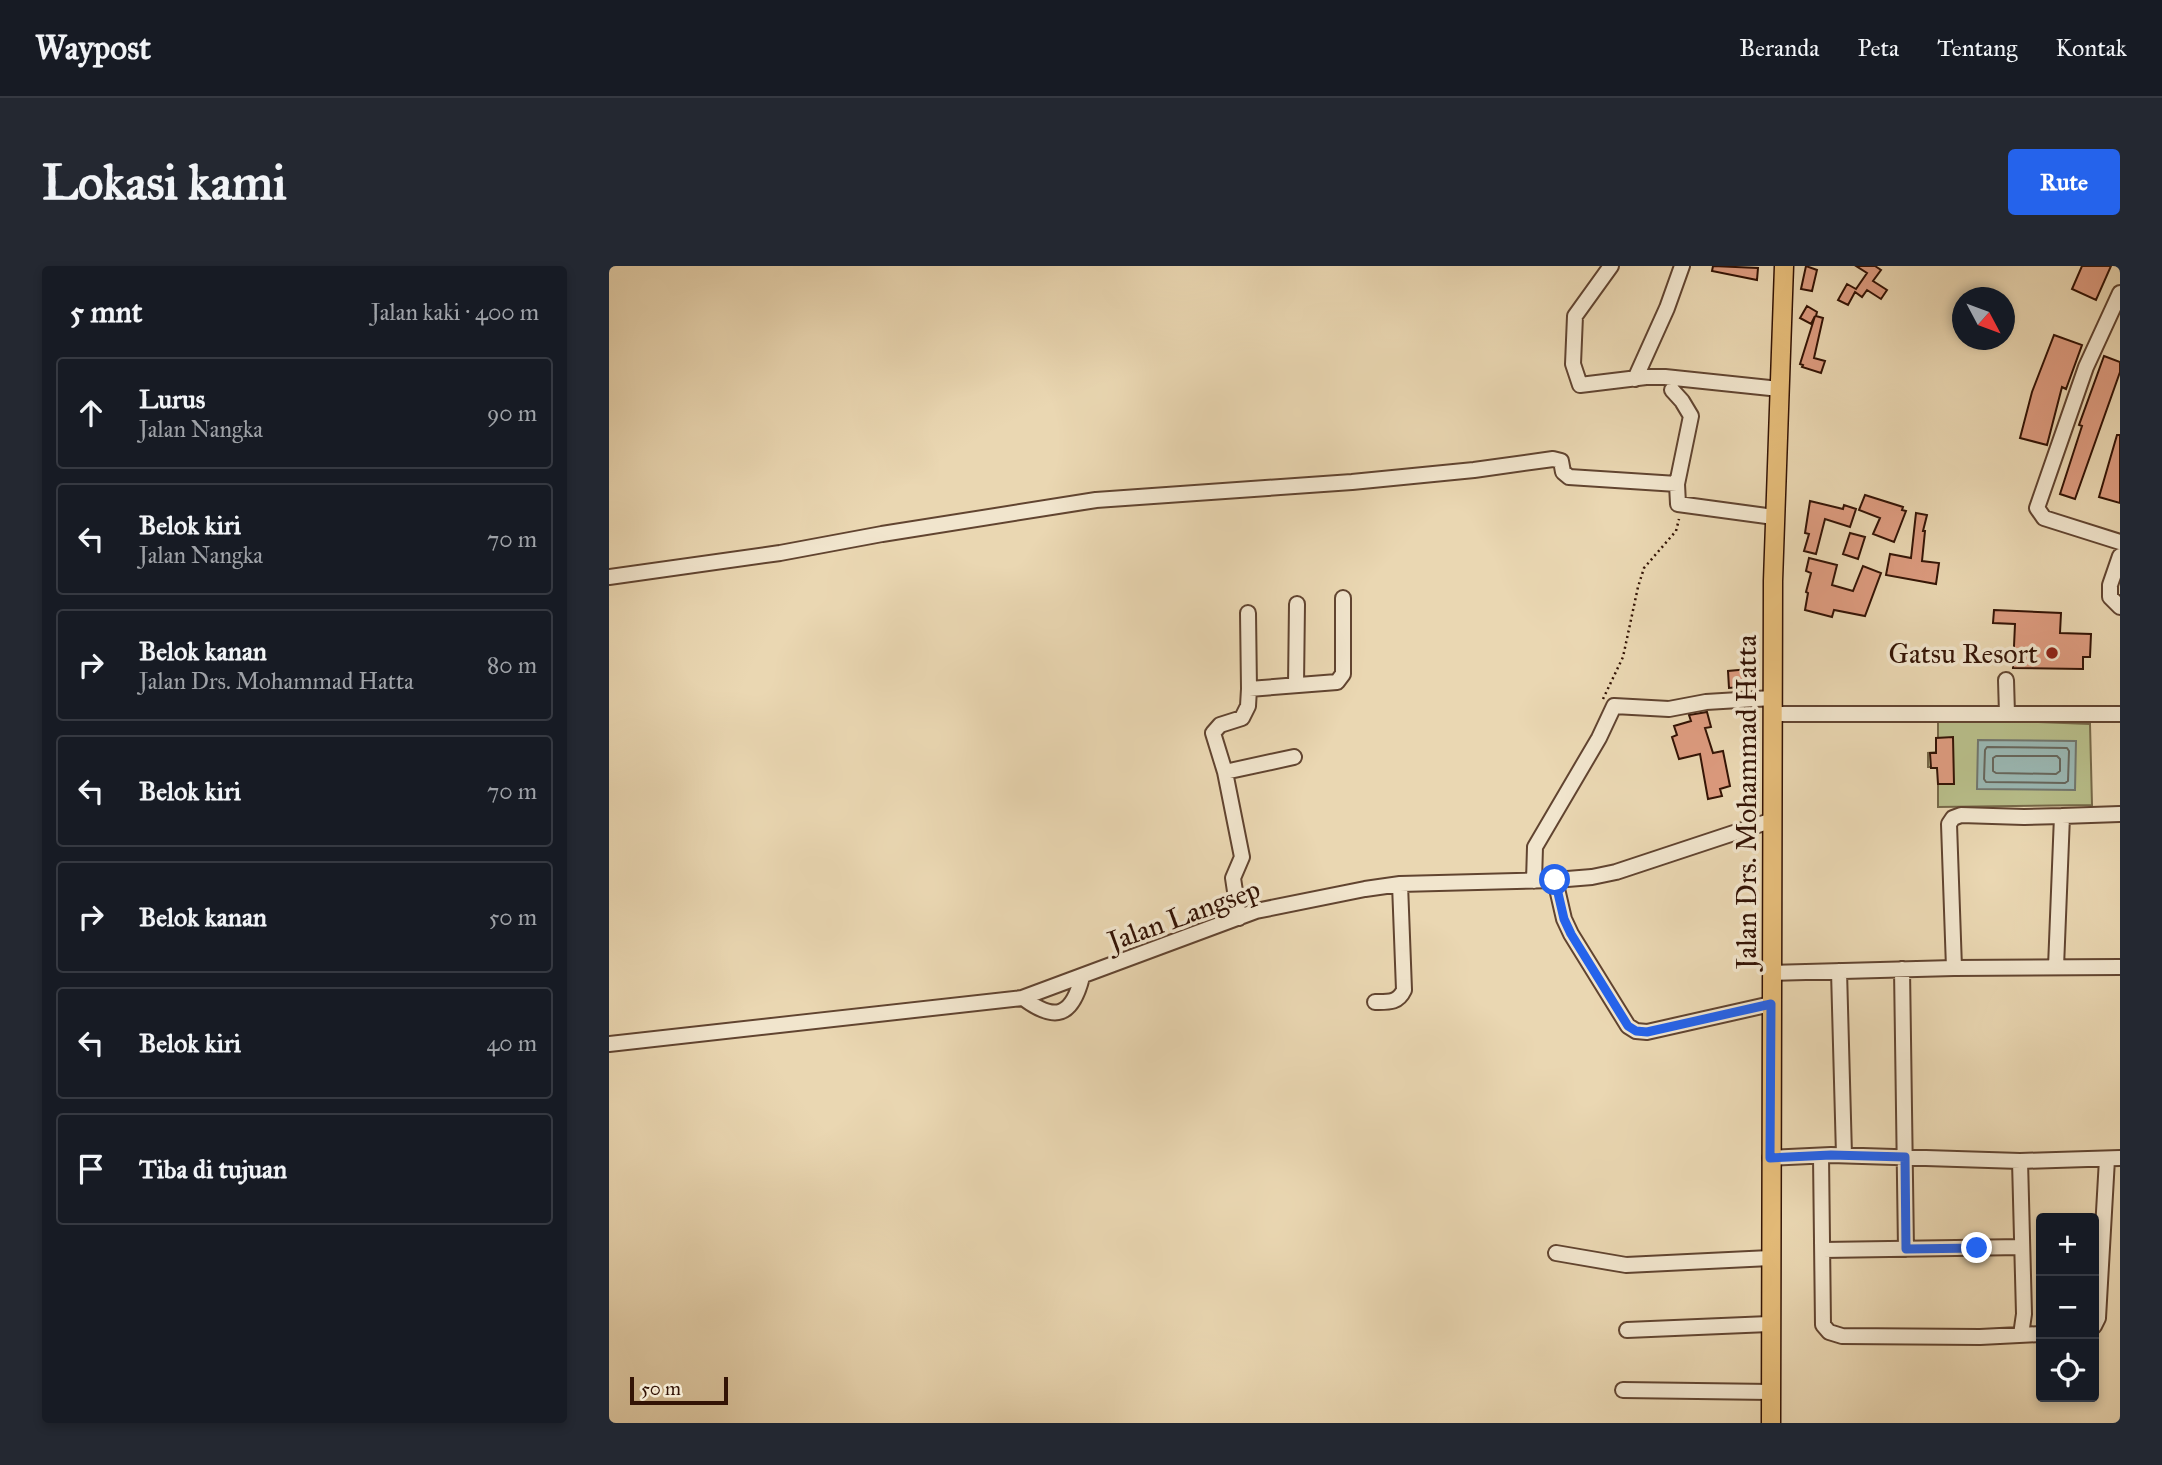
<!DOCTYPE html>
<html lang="id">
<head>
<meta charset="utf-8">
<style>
	:root { --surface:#171b24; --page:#242831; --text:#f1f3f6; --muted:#9ea1a6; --line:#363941; --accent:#2563eb }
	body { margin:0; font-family:"IM FELL Great Primer",serif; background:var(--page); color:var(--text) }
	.controls { position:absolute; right:21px; bottom:21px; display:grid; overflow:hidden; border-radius:7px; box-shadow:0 4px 10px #0003 }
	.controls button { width:63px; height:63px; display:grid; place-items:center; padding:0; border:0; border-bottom:2px solid var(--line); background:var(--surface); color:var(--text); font:35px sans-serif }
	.compass { position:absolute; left:1343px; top:21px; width:63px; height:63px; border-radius:50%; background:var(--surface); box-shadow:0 4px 10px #0003; rotate:131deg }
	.scale { position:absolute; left:21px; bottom:18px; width:98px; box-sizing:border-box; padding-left:7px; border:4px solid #331305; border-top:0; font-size:19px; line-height:24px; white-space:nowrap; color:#331305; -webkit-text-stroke:5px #f1e5cd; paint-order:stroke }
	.stop { position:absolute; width:21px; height:21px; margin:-16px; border:5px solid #2563eb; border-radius:50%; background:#fff }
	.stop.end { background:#2563eb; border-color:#fff; box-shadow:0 2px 7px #0008 }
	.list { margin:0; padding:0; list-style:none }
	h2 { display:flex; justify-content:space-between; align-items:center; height:91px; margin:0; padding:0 28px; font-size:30px }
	h2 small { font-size:23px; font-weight:400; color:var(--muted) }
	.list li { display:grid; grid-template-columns:46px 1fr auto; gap:21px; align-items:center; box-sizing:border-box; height:112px; margin:0 14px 14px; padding:0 14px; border:2px solid var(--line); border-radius:7px }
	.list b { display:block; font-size:26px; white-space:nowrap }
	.list p { margin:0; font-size:23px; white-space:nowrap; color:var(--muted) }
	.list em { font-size:23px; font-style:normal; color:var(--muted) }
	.icon { flex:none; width:38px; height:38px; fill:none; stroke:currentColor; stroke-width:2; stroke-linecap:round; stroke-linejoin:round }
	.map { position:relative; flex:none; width:1511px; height:1157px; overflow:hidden; border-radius:7px }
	header { display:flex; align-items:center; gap:42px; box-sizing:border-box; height:98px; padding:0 35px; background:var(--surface); border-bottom:2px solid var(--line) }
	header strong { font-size:33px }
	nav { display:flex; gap:38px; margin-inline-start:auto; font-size:24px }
	.intro { display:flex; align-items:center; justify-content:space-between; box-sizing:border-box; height:168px; padding:0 42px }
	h1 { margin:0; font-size:49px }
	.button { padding:18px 32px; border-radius:7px; background:var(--accent); color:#fff; font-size:24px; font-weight:700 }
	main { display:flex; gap:42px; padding:0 42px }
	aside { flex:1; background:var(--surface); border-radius:7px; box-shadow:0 4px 10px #0003 }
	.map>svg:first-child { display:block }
</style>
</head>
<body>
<header>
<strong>Waypost</strong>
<nav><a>Beranda</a><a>Peta</a><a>Tentang</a><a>Kontak</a></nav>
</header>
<div class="intro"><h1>Lokasi kami</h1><a class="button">Rute</a></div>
<main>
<aside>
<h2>5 mnt<small>Jalan kaki · 400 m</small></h2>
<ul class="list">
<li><svg class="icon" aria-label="ahead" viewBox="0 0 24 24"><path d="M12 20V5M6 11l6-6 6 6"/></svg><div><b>Lurus</b><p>Jalan Nangka</p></div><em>90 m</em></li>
<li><svg class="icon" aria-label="left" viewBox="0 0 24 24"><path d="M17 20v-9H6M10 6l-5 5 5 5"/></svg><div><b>Belok kiri</b><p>Jalan Nangka</p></div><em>70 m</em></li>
<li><svg class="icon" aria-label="right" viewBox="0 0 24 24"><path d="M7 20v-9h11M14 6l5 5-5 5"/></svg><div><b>Belok kanan</b><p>Jalan Drs. Mohammad Hatta</p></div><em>80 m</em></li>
<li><svg class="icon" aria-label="left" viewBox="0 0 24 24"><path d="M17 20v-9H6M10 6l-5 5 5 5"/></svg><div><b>Belok kiri</b></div><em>70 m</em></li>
<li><svg class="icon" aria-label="right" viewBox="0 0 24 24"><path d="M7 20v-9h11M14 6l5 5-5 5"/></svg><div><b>Belok kanan</b></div><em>50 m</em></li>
<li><svg class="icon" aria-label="left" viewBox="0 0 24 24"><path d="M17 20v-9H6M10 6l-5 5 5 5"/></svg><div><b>Belok kiri</b></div><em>40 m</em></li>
<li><svg class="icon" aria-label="arrive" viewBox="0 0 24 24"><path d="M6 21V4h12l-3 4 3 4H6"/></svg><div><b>Tiba di tujuan</b></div></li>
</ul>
</aside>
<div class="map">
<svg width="1511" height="1157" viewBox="0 0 1511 1157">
	<rect width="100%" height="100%" fill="#ead7b2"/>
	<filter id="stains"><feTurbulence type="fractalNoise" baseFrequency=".00286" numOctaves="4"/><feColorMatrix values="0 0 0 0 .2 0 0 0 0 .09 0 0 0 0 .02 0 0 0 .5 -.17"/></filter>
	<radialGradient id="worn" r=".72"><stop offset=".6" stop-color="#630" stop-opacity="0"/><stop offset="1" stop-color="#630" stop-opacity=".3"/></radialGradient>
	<path fill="#b8be8a" stroke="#766848" stroke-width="2" d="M1329,452L1481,458L1483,539L1329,541V501H1319V487L1329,486Z"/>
	<path fill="#9ab8b4" stroke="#71766e" stroke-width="2" d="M1369,474L1467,475L1466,524L1368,523Z"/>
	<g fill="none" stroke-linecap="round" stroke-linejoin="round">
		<path stroke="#66665c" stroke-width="2" d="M1378,481L1458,482L1460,485L1459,515L1456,517L1377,516L1375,513L1376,484Z
			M1387,490H1448L1451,493V505L1447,508L1387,507L1384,505V492Z"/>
	</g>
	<path fill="#dd9b7f" stroke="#331305" stroke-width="2" d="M1104,0L1149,2L1148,14L1103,5Z
		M1197,0L1208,4L1203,25L1192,23Z
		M1247,0H1266L1272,4L1264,15L1278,24L1272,33L1258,24L1253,31L1246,26L1239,39L1229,34L1238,18L1247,23L1258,7Z
		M1473,0H1502L1487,34L1463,23Z
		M1198,40L1208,46L1207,50L1214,52L1205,92L1216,95L1212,107L1193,101L1194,99L1191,98L1206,50L1202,58L1191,52Z
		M1445,69L1473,79L1457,123L1453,121L1438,179L1411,172L1423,126Z
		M1495,90L1511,96V106L1466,233L1451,228L1473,160L1470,159Z
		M1508,169H1511V237L1490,231Z
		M1256,229L1294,241L1293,244L1297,245L1285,276L1264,268L1271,252L1250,244Z
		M1201,235L1234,243L1235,239L1247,243L1241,261L1216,253L1207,288L1195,285L1200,268L1196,267Z
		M1307,247L1318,249L1314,265H1316L1313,295L1330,297L1327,318L1277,309L1281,288L1302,292Z
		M1241,267L1256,271L1249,293L1234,288Z
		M1200,292L1228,299L1223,319L1244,325L1254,300L1272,307L1256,350L1225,344L1223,351L1196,344L1199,327L1197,326L1202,307L1197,305Z
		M1385,344L1452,347L1451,367L1482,368L1481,391H1474V403L1404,402L1406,358L1384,357Z
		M1140,403L1141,420L1120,422L1119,405Z
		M1098,446L1102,461L1096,462L1104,487L1114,485L1121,520L1111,523L1113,530L1099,533L1091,488L1070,493L1063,471L1068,469L1065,460L1082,455L1080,449Z
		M1344,471L1345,518H1329L1328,502H1322L1321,487H1327V472Z"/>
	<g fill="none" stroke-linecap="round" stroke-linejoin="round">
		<defs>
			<path id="minor" d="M1002,0L966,50L964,98L971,119L1037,111H1056L1171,123
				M1511,27L1477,101L1428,242L1435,252L1511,276
				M1026,113L1058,42L1073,0
				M1063,124L1073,135L1082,150L1068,218L1069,238L1165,251
				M1511,290L1501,319V331L1511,341
				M0,311L171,287L273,268L487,234L743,216L865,204L944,193L952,195L954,206L960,211L1068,218
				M639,347L640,423L728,416L734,408V332
				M1397,414L1398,448
				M687,419L688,338
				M1163,448H1511
				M616,506L685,491
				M946,614L955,653L962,668L1019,760L1027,765L1038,766L1162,738
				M925,615L926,581L990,472L1005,440L1060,443L1097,436L1163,432
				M630,652L624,612L633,591L616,506L604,467L611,459L633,452L639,440L640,423
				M1447,701L1453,550L1511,548
				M1345,702L1340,558L1344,552L1352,549L1415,551L1453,550
				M1293,703L1297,983
				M1230,705L1235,889
				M1162,707L1345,702L1511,701
				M414,732C446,756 463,751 473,711
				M766,736C780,736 789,737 795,724L791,618
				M0,778L413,732L647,645L756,623L791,618L946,614L983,611L1007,606L1164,554
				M1212,890L1214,1059L1220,1066L1233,1070L1371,1071L1432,1068
				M1161,892L1222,889L1411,895L1511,892
				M1411,895L1415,1048L1412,1069
				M1214,984L1413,981
				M947,987L1017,999L1161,992
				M1485,1060L1489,1052L1498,893
				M1018,1064L1160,1058
				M1014,1124L1162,1126"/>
			<path id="major" d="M1162,1157L1164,315L1175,0"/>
		</defs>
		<use href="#minor" stroke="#614430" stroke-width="18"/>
		<use href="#major" stroke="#331305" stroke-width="21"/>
		<path stroke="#331305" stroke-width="2.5" stroke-dasharray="2 3.5" stroke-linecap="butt" d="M994,433L1014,391L1029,321L1035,302L1067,265L1070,253"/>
		<use href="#minor" stroke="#f1e5cd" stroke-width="14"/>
		<use href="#major" stroke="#e5bc79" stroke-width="18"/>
	</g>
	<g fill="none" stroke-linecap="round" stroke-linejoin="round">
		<path stroke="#2563eb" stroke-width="9" d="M946,614L955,653L962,668L1019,760L1027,765L1038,766L1162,738L1161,892L1222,889L1296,891L1297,983L1368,982"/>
	</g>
	<circle fill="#8f2418" stroke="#f1e5cd" stroke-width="2.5" cx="1443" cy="387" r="7"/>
	<g text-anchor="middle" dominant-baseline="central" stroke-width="7" stroke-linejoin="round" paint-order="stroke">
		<g font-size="28" fill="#331305" stroke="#f1e5cd" text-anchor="end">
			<text x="1429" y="387">Gatsu Resort</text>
		</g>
		<g font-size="28" fill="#331305" stroke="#f1e5cd">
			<text transform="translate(1137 536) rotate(-90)">Jalan Drs. Mohammad Hatta</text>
			<text transform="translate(575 649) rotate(-20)">Jalan Langsep</text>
		</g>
	</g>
	<rect width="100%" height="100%" filter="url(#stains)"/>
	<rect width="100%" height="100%" fill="url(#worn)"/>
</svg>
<div class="controls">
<button>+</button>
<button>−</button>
<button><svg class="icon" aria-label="locate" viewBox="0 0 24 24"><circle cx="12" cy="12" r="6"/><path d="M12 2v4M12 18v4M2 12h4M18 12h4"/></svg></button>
</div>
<svg class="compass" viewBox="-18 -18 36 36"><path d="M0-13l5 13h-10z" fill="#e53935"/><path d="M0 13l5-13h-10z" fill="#9ea1a6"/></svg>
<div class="scale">50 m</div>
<div class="stop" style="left:946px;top:614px"></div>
<div class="stop end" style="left:1368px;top:982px"></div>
</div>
</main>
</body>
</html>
